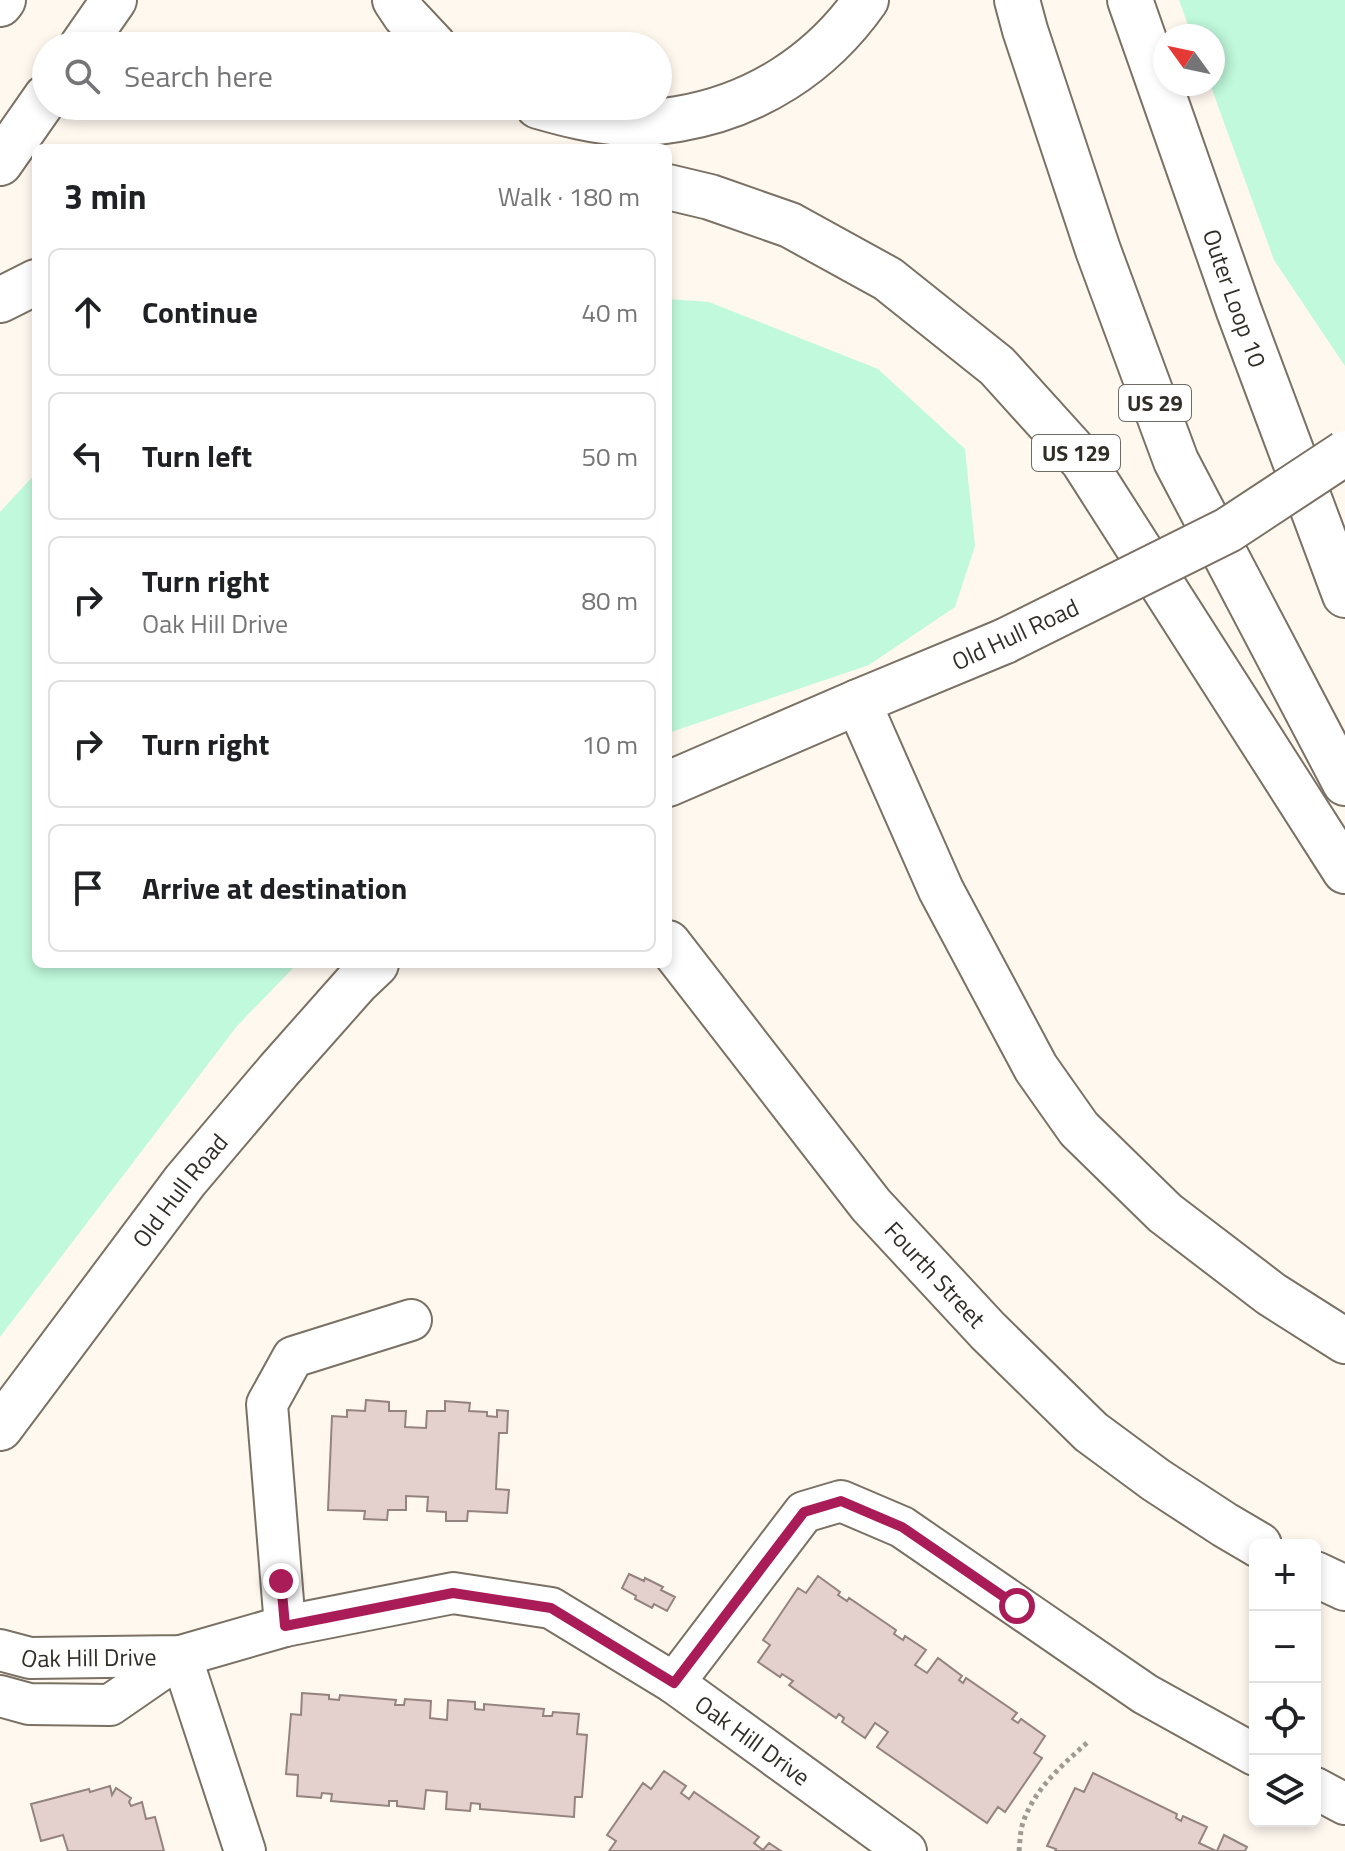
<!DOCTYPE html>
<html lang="en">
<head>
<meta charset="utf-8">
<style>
	:root { --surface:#fff; --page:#f6f6f6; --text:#202124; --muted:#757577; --line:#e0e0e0 }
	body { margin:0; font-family:"Titillium Web",sans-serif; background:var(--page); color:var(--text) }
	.controls { position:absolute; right:24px; bottom:24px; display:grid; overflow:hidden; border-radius:12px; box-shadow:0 4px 12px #0003 }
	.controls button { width:72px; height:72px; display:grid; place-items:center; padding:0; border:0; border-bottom:2px solid var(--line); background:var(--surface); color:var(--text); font:40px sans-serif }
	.compass { position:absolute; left:1153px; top:24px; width:72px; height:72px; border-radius:50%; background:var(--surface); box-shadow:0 4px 12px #0003; rotate:303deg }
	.stop { position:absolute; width:24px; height:24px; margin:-18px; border:6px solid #aa1c58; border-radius:50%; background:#fff }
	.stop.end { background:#aa1c58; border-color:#fff; box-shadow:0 2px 8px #0008 }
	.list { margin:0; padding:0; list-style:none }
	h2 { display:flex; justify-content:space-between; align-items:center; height:104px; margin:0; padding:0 32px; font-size:34px }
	h2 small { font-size:26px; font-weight:400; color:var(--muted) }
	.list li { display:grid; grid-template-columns:52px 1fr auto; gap:24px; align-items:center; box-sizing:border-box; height:128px; margin:0 16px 16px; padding:0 16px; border:2px solid var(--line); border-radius:12px }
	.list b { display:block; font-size:30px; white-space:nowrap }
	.list p { margin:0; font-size:26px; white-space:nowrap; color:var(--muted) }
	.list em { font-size:26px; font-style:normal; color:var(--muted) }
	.icon { flex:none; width:44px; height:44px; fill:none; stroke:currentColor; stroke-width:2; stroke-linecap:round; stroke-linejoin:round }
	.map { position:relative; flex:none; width:1345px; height:1851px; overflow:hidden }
	.search { position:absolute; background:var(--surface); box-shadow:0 4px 12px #0003; left:32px; top:32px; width:640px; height:88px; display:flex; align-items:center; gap:20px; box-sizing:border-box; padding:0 28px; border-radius:44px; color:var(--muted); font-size:30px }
	.panel { position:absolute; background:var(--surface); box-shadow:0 4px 12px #0003; left:32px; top:144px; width:640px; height:824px; border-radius:12px }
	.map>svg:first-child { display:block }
</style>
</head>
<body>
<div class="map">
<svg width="1345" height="1851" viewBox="0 0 1345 1851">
	<rect width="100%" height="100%" fill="#fff8ef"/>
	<path fill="#c0f9dc" d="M1179,0H1345V366L1274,260L1210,84H1213V36H1192Z
		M668,299L709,302L878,369L965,449L975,546L955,607L869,665L668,733Z
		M36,473V964H297L237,1026L0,1337V512Z"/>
	<path fill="#e4d0cd" stroke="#958380" stroke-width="2" d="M366,1400L389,1402V1411H406L405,1427L426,1428L427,1411H445V1401L470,1403L469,1411L487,1412V1416L497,1417V1410L508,1411L507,1433H499L496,1489L509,1490L507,1513L468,1511L467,1521H446V1512L427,1511L428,1497L406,1496V1510H388L387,1520L364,1519L365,1511L328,1510L332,1416L347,1417V1410L365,1411Z
		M629,1574L644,1581L645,1578L663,1587L661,1590L675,1597L667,1611L654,1604L652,1608L635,1599L636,1596L622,1588Z
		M818,1576L840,1592L838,1595L847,1601L849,1598L896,1630L894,1634L903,1640L905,1636L926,1650L915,1665L927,1673L938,1658L962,1676L959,1680L963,1683L966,1678L1017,1713L1012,1719L1018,1723L1021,1719L1045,1736L1034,1753L1042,1758L1005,1812L998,1807L987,1823L877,1747L888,1732L875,1723L865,1738L842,1722L844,1718L839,1714L836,1718L789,1685L793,1681L782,1674L780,1677L758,1662L770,1645L763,1640L798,1588L806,1593Z
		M302,1693L329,1695V1699L339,1700L340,1695L396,1700L395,1705H404L405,1699L431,1701L430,1718L447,1720L448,1700L475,1702V1709L484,1710V1704L544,1709L543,1716H552L553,1712L579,1714L577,1734L587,1735L582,1797H575L574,1817L480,1809V1804L471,1803L470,1811L446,1809L447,1792L426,1790L424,1809L397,1806V1801H389V1806L331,1801L332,1794L322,1793L321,1798L297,1796L298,1775L286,1774L291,1714L301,1715Z
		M664,1771L686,1786L681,1793L689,1799L694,1792L759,1837L754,1843L763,1850L769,1843L781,1851H609L616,1841L607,1835L643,1783L651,1789Z
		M1093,1773L1177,1814L1176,1818L1181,1821L1183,1816L1207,1827L1199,1843L1216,1851H1055L1056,1849L1047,1846L1075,1788L1084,1792Z
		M110,1786L112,1795L116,1788L131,1798L129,1802L131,1806L142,1802L146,1819L155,1817L164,1851H68L63,1835L41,1841L31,1804L89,1789L90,1792Z
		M1224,1835L1247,1847L1245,1851H1217Z"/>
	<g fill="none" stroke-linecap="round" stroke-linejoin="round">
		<defs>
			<g id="minor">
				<path d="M285,1626L267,1404L293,1357L411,1320"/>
				<path id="s1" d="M0,1650L30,1658L181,1656L285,1626L453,1593L551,1608L674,1683L906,1851"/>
				<path d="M181,1656L245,1851"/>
				<path d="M674,1683L804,1512L841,1501L902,1527L1145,1694L1255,1755"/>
				<path d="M0,1696L29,1704L110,1705L181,1656"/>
				<path d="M1315,1788L1345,1804"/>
			</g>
			<g id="tertiary">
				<path id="s2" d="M668,943L871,1205L988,1331L1091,1432L1156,1480L1225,1525L1259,1545"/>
				<path d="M1315,1574L1345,1588"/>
			</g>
			<g id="secondary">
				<path d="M668,784L858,702L1005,641"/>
				<path id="s3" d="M0,1428L185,1181L279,1070L357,982L376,964"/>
			</g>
			<g id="motorway">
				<path d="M395,0L405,15L434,46"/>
				<path d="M1017,0L1025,30L1098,250L1176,461L1345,783"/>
				<path id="s4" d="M1130,0L1239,311L1345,595"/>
				<path d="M0,4L3,0"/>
				<path d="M82,46L114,0"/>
				<path d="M538,106C566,114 593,121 623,123C641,124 660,122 678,119C756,106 821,64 866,0"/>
				<path d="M0,163L46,97"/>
				<path d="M668,187L710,197L790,225L888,279L997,366L1083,461L1345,871"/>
				<path d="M0,300L36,282"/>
				<path d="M858,702L941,890L1036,1068L1079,1129L1165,1213L1271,1294L1345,1341"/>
			</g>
		</defs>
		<use href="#minor" stroke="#7a7164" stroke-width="44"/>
		<use href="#tertiary" stroke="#7a7164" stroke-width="48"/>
		<use href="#secondary" stroke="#7a7164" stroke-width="48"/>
		<use href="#motorway" stroke="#7a7164" stroke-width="48"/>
		<path stroke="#9f9a92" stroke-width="5" stroke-dasharray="4 4" stroke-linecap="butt" d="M1019,1851C1020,1843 1020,1834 1022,1826C1032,1791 1062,1765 1088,1742"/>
		<use href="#minor" stroke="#fff" stroke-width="40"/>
		<use href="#tertiary" stroke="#fff" stroke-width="44"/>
		<use href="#secondary" stroke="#fff" stroke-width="44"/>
		<use href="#motorway" stroke="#fff" stroke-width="44"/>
		<defs>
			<path id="secondary-bridge" d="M1005,641L1228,530L1345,453"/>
		</defs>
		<use href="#secondary-bridge" stroke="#7a7164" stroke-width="48" stroke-linecap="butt"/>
		<use href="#secondary-bridge" stroke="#fff" stroke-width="44"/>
	</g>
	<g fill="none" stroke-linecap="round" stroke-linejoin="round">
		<path stroke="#aa1c58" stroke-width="10" d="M281,1581L285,1626L453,1593L551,1608L674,1683L804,1512L841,1501L902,1527L1017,1606"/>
	</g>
	<g text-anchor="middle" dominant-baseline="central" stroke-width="6" stroke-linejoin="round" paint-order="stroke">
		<g fill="#fff" stroke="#6f6c68" stroke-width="2">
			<rect x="1119" y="385" width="72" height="36" rx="6"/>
			<rect x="1032" y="435" width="88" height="36" rx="6"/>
		</g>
		<g font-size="22" font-weight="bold" fill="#312d27">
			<text x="1155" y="403">US 29</text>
			<text x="1076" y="453">US 129</text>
		</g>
		<g font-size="24" fill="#312d27" stroke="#fff">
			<text stroke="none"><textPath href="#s4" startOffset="316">Outer Loop 10</textPath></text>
			<text transform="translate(1015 634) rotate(-25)">Old Hull Road</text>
			<text stroke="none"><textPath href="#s3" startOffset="298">Old Hull Road</textPath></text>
			<text stroke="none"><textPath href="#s2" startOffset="426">Fourth Street</textPath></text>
			<text stroke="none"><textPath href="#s1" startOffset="90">Oak Hill Drive</textPath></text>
			<text stroke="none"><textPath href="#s1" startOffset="802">Oak Hill Drive</textPath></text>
		</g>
	</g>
</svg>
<div class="controls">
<button>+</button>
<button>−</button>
<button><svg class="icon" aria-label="locate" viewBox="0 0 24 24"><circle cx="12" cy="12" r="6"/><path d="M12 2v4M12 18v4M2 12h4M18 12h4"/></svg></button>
<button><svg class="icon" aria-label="layers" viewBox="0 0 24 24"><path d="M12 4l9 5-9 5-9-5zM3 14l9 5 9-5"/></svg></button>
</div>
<svg class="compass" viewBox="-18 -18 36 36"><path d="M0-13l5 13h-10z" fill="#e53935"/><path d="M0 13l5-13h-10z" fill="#757577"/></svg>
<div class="stop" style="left:1017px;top:1606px"></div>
<div class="stop end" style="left:281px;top:1581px"></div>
<div class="search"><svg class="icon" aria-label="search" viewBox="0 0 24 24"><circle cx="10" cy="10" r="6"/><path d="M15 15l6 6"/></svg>Search here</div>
<section class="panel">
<h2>3 min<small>Walk · 180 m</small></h2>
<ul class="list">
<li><svg class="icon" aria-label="ahead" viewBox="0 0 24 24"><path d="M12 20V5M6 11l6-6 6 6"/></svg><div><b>Continue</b></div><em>40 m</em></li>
<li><svg class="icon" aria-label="left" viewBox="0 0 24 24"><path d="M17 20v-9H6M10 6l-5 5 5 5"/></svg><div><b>Turn left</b></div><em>50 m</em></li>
<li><svg class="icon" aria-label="right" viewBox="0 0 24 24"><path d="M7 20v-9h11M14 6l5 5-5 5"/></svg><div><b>Turn right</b><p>Oak Hill Drive</p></div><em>80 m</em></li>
<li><svg class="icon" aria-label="right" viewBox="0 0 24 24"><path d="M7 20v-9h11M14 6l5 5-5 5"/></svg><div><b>Turn right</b></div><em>10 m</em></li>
<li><svg class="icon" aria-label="arrive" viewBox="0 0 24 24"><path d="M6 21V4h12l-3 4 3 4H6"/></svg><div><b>Arrive at destination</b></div></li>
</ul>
</section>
</div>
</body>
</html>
